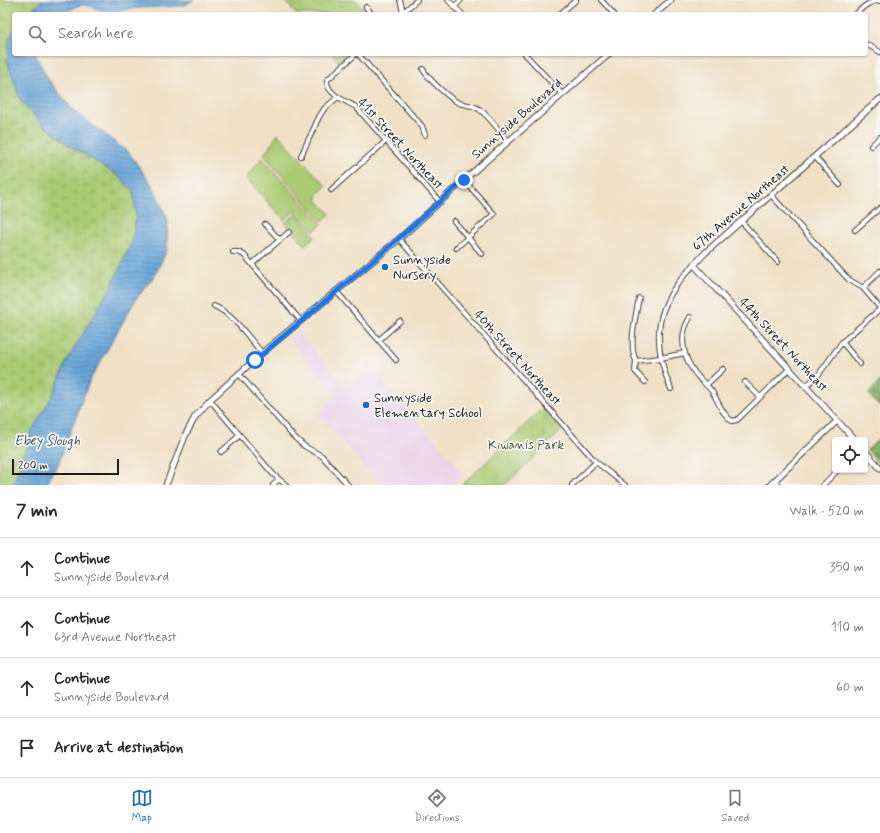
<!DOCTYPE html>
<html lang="en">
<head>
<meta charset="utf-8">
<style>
	:root { --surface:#fff; --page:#f2f2f3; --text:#2b2b33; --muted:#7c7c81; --line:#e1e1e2; --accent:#1f6fb2 }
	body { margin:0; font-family:Mynerve,sans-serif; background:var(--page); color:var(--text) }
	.controls { position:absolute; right:12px; bottom:12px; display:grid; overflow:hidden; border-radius:4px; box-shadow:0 1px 3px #0004 }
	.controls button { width:36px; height:36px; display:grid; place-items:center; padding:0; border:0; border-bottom:1px solid var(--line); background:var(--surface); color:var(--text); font:20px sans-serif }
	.scale { position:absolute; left:12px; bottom:10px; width:107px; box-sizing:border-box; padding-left:4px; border:2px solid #1c1c1c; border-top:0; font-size:11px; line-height:14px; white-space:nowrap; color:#1c1c1c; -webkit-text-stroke:3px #f6f6f2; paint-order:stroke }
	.stop { position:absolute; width:12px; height:12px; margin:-9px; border:3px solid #1a73e8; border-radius:50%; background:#fff }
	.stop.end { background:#1a73e8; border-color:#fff; box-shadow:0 1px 4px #0008 }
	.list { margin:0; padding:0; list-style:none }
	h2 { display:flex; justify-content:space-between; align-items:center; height:52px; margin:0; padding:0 16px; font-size:17px }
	h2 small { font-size:13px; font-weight:400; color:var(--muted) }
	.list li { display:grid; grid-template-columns:26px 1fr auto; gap:12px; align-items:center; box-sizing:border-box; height:60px; padding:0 16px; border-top:1px solid var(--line) }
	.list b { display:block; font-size:15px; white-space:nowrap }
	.list p { margin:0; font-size:13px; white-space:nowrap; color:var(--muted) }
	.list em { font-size:13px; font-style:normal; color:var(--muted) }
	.icon { flex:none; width:22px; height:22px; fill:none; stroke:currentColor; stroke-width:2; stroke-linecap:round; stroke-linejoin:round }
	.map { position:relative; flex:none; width:880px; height:485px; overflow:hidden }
	.search { position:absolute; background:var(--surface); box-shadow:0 1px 3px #0004; left:12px; right:12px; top:12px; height:44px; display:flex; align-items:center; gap:10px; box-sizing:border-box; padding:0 14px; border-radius:4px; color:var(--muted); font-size:15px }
	.sheet { height:292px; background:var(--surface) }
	nav { display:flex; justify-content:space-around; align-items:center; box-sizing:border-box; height:56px; border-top:1px solid var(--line); background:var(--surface); font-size:11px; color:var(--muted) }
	nav a { display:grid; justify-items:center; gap:2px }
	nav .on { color:var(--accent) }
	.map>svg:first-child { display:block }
</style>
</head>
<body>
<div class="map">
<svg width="880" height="485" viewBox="0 0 880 485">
	<defs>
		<pattern id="forest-firs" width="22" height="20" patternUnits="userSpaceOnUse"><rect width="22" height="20" fill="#87af65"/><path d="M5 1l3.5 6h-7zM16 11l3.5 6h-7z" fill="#6e8e52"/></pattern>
		<pattern id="wetland-marsh" width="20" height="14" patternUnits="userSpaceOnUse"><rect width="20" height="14" fill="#aacb73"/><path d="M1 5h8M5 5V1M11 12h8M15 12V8" fill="none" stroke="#92ae63"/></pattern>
		<pattern id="park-tufts" width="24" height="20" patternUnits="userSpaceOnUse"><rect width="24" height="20" fill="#aacb73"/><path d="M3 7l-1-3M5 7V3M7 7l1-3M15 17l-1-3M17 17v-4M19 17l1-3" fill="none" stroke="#92ae63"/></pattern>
		<pattern id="water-rules" width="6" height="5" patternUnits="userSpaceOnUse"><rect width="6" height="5" fill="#67a5d9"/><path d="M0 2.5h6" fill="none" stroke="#5486af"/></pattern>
	</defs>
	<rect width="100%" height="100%" fill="#f6f6f2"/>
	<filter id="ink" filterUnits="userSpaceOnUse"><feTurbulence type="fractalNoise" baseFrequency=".025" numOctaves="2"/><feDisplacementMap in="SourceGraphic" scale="8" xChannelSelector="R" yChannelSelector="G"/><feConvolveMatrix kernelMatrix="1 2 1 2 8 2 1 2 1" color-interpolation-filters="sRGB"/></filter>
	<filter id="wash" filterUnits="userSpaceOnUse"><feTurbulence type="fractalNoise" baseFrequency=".012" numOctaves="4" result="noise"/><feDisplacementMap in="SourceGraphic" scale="16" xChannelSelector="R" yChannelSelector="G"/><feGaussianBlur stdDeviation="0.9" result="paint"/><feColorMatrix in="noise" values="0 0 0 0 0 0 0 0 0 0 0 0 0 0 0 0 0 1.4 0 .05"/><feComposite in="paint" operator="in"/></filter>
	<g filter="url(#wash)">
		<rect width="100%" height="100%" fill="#f0e0c5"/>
		<path fill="#ecd1ea" d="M298,332L346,387L370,365L464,474L452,485H381L318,414L337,395L289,339Z"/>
		<path fill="#aacb73" stroke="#637448" d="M278,134L326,186L317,195L318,201L330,214L322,221L264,155Z
			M262,158L322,224L314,231L295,211L284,220L246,178Z
			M296,214L315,236L305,245L285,223Z"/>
		<path fill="url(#forest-firs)" stroke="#526640" d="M880,381V407L868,394Z
			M880,438V465L867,450Z"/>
		<path fill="url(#wetland-marsh)" stroke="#637448" d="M0,0H43L26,14H14V29L9,38L20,100L42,124L72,147L117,175L133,190L136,217L132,242L112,285L68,359L13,485H0Z"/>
		<path fill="url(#park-tufts)" stroke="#637448" d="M284,0H356L368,14H296Z
			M332,54H350L340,63Z
			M543,408L562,430L505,485H462Z"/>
		<path fill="url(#water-rules)" stroke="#42607a" d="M43,0H194L182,6L139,8L106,12L90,6L80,5L62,14H26Z
			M14,29V54H36V56L48,79L73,110L129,153L153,186L168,220L167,250L155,275L136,299L89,382L58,465L46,485H13L31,432L55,391L68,359L112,285L132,242L136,217L133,190L117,175L72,147L42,124L20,100L7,61L9,38Z"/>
	</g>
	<g filter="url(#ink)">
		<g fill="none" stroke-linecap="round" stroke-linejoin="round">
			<defs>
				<path id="minor" d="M400,0L403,12
					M448,0L462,14
					M601,0L614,14
					M455,6L461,0
					M366,7L372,14
					M401,14L417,0
					M560,14L576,0
					M856,14C863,7 869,1 880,1
					M866,44L880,52
					M356,54L327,80C326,94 346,101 356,107L440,202
					M358,54L422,126L425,135
					M525,54L562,94
					M423,69C427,78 450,99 459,103C466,105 473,105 479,109C489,116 500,132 508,141
					M871,146L880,137
					M301,156L319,117L324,109L338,97
					M815,157L840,185
					M331,190L386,141
					M771,195L848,279L863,288L880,308
					M454,221L482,254
					M741,221L778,262
					M265,224L280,240
					M855,230L880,208
					M399,239L596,462L625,485
					M456,248L494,214L464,180
					M233,252H238L244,255L301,321
					M252,264L289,232
					M863,288L880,271
					M336,291L396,360
					M639,298C636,315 628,345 636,361L660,358L685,353
					M214,306C233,314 249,338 262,353
					M690,317C689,320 686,324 685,328C679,347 688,366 700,379C705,384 710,388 713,393C719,403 722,414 732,421L737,420L790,368
					M379,340L400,321
					M842,342L860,364
					M636,361L635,371L645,382
					M239,374L293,436L304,446L322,456L348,485
					M745,382L760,397
					M706,385L723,369
					M806,386L819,374L842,342L880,309
					M671,389C650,340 655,303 694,265
					M210,400L273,474L286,485
					M221,452L240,435
					M775,480L779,485
					M273,485L279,479
					M572,485L596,462
					M823,485L838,470"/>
				<path id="tertiary" d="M655,14L671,0
					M855,440L694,265L705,253L880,99
					M865,451L880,468
					M166,485L185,436L195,417L210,400L262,353L399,239L464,180L609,54
					M770,485L837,421"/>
			</defs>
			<use href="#minor" stroke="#3c3935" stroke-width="6"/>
			<use href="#tertiary" stroke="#3c3935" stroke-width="7"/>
			<use href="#minor" stroke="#fff" stroke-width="4"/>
			<use href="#tertiary" stroke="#fff" stroke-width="5"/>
		</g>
	</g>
	<g fill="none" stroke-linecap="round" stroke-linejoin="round" filter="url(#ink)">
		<path stroke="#1a73e8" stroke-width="5" d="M255,360L388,248L464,180"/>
	</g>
	<g fill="#1f6fb2" stroke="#f6f6f2" stroke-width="1.5">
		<circle cx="385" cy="267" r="4"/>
		<circle cx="366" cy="405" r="4"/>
	</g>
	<g text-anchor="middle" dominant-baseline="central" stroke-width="3.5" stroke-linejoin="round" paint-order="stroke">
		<g font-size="13" fill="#1c1c1c" stroke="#f6f6f2">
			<text transform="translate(517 119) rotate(-41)">Sunnyside Boulevard</text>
			<text transform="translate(400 144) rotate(47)">41st Street Northeast</text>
			<text transform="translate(741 208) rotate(-41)">67th Avenue Northeast</text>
			<text transform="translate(783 345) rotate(47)">44th Street Northeast</text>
			<text transform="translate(517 358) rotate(48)">40th Street Northeast</text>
		</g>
		<g font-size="13" fill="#1c1c1c" stroke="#f6f6f2" text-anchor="start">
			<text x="393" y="260">Sunnyside<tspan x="393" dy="15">Nursery</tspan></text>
			<text x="374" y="398">Sunnyside<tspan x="374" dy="15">Elementary School</tspan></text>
		</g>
		<g font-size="13" fill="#4e593a" stroke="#f6f6f2">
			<text x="526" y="445">Kiwanis Park</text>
		</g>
		<g font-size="14" font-style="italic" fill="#3e5a71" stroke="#f6f6f2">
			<text x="47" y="441">Ebey Slough</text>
		</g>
	</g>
</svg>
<div class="controls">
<button><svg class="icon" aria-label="locate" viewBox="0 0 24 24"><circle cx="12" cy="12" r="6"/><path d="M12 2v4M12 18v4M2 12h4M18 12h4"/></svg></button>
</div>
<div class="scale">200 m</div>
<div class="stop" style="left:255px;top:360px"></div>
<div class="stop end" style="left:464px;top:180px"></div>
<div class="search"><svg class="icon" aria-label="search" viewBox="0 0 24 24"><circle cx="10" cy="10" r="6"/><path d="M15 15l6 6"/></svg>Search here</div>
</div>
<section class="sheet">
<h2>7 min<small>Walk · 520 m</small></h2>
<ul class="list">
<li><svg class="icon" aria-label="ahead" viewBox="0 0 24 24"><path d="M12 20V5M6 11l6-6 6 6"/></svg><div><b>Continue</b><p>Sunnyside Boulevard</p></div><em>350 m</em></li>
<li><svg class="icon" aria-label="ahead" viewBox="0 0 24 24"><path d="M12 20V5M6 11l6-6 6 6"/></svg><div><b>Continue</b><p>63rd Avenue Northeast</p></div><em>110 m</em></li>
<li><svg class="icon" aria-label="ahead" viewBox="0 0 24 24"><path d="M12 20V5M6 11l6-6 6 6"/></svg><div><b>Continue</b><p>Sunnyside Boulevard</p></div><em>60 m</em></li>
<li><svg class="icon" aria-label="arrive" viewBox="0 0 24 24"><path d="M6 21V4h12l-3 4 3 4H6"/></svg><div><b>Arrive at destination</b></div></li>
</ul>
</section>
<nav>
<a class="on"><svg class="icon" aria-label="map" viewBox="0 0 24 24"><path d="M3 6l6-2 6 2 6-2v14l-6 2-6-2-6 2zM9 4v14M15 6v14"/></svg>Map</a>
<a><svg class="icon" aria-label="directions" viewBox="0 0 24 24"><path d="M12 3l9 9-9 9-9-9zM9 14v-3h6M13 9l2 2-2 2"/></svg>Directions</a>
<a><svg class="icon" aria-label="saved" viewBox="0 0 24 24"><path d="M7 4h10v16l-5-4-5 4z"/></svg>Saved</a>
</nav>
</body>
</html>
